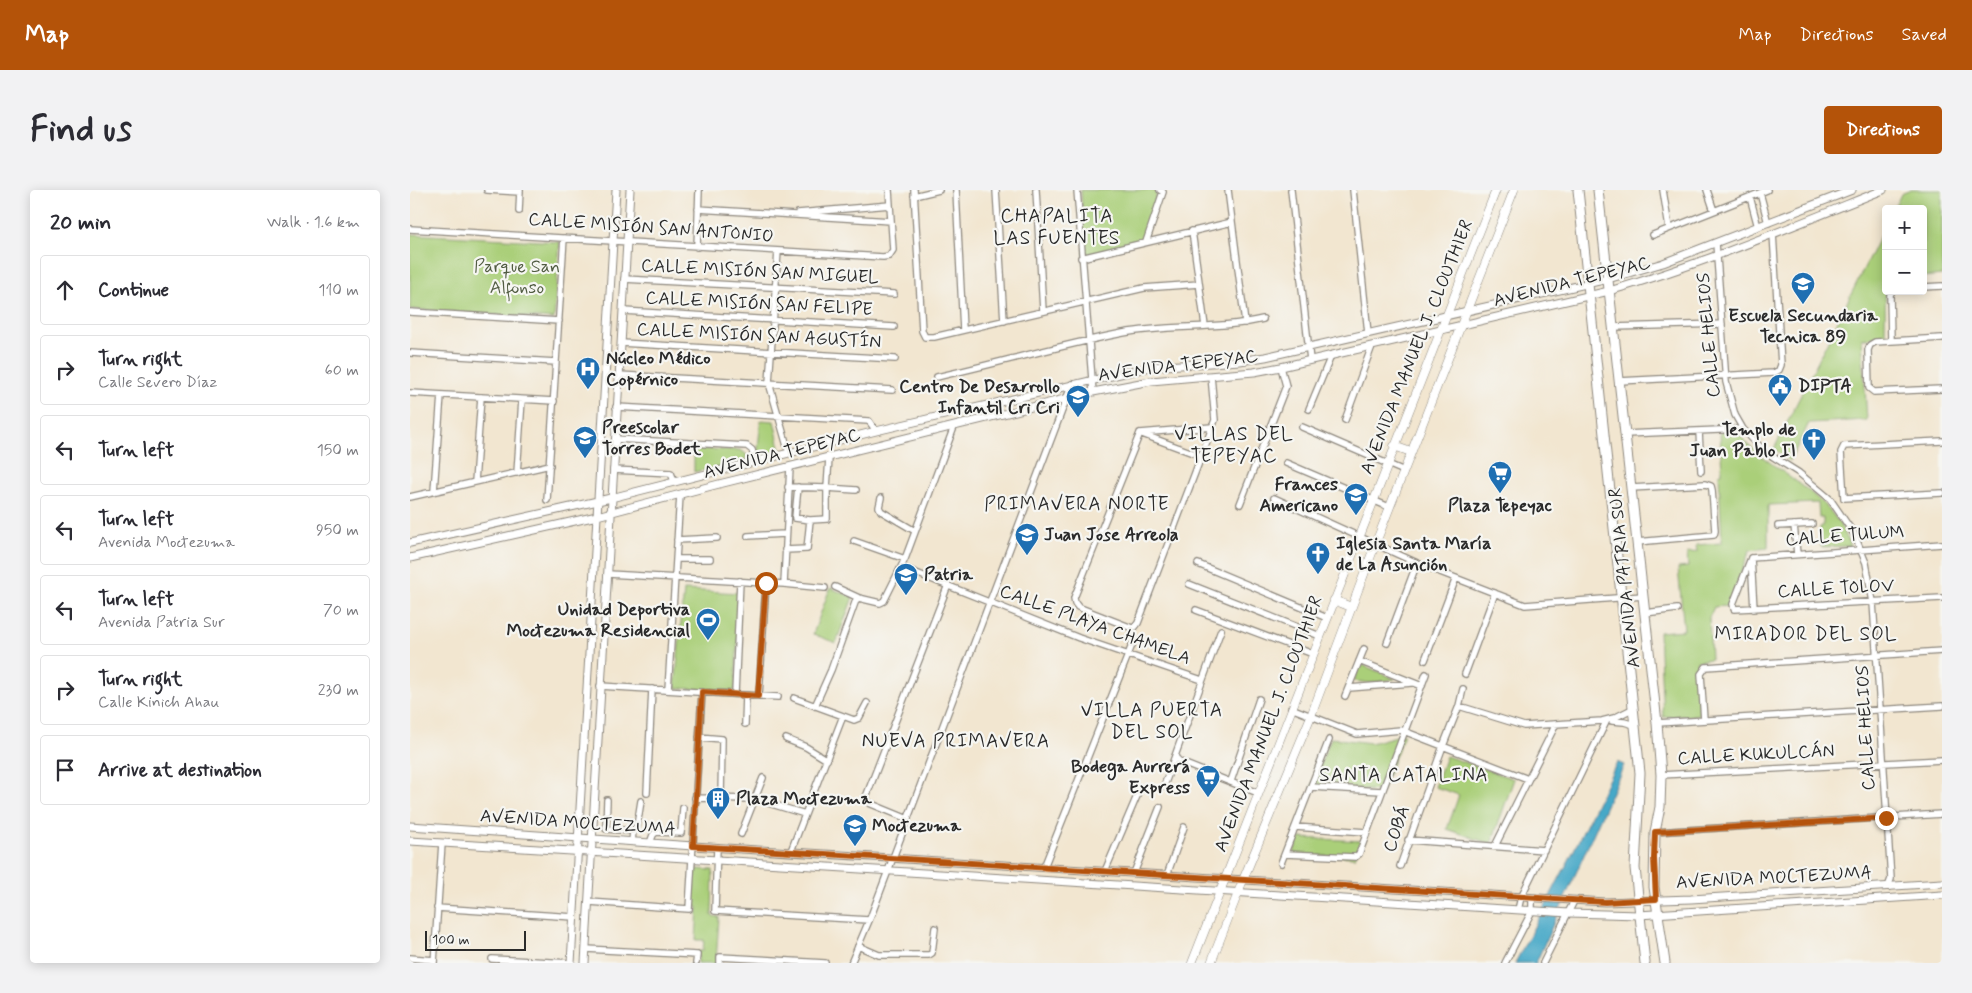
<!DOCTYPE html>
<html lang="en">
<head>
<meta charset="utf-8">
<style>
	:root { --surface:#fff; --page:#f2f2f3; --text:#2b2b33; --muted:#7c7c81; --line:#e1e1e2; --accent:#b45309 }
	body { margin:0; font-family:Mynerve,sans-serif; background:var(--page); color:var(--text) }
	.controls { position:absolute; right:15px; top:15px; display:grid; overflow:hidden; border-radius:5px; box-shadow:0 2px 12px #0003 }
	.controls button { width:45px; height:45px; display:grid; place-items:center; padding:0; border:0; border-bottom:1px solid var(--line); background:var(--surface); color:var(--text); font:25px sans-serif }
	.scale { position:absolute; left:15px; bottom:12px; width:101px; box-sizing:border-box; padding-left:5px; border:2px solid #2b2b2b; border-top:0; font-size:14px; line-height:18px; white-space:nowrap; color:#2b2b2b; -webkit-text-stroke:4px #f6f6f2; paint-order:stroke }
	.stop { position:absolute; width:15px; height:15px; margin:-11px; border:4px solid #b45309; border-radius:50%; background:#fff }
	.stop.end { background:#b45309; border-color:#fff; box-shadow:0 1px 5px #0008 }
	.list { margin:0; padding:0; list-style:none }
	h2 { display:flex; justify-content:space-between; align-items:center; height:65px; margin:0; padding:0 20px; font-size:21px }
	h2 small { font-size:16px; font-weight:400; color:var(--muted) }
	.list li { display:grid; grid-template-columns:32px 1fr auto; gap:15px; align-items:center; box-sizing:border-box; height:70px; margin:0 10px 10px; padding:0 10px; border:1px solid var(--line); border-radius:5px }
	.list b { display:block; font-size:19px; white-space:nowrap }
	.list p { margin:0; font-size:16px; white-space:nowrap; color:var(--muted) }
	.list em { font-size:16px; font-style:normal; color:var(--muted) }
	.icon { flex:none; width:28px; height:28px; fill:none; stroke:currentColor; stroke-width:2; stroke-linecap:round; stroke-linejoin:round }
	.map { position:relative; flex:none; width:1532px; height:773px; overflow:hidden; border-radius:5px }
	header { display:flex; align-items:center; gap:30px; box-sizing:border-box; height:70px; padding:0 25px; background:var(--accent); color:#fff }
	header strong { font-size:24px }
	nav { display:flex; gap:28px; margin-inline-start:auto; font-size:18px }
	.intro { display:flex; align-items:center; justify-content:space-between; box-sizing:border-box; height:120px; padding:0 30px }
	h1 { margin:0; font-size:35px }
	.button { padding:12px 22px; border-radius:5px; background:var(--accent); color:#fff; font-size:18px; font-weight:700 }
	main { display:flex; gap:30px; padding:0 30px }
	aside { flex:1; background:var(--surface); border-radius:5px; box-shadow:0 2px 12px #0003 }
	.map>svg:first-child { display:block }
</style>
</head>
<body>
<header>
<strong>Map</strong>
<nav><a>Map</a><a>Directions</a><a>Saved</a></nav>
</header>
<div class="intro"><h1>Find us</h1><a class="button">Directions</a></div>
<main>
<aside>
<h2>20 min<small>Walk · 1.6 km</small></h2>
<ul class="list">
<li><svg class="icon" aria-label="ahead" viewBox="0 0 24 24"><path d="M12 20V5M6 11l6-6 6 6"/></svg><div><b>Continue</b></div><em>110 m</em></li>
<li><svg class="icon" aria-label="right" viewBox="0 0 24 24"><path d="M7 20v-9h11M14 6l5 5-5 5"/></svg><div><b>Turn right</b><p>Calle Severo Díaz</p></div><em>60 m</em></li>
<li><svg class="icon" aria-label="left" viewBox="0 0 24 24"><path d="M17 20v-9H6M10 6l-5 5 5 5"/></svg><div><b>Turn left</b></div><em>150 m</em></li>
<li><svg class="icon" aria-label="left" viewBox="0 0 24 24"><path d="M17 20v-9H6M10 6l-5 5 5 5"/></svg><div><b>Turn left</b><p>Avenida Moctezuma</p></div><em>950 m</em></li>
<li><svg class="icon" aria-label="left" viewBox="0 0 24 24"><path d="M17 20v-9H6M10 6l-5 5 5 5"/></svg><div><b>Turn left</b><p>Avenida Patria Sur</p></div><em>70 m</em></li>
<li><svg class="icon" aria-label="right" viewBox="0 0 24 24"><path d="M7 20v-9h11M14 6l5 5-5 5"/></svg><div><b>Turn right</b><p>Calle Kinich Ahau</p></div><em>230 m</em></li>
<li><svg class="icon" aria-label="arrive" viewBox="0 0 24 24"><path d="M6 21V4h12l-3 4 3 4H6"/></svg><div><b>Arrive at destination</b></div></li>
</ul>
</aside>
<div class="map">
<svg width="1532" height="773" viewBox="0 0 1532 773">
	<rect width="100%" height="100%" fill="#f6f6f2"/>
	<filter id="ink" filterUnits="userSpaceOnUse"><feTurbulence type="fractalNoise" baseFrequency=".02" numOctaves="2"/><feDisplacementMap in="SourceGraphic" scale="10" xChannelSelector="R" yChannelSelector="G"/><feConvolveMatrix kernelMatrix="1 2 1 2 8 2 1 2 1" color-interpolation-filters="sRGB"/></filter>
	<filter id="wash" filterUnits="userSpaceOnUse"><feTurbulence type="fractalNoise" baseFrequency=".0096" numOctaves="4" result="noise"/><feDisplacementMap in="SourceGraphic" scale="20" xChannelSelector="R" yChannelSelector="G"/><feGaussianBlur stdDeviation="1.12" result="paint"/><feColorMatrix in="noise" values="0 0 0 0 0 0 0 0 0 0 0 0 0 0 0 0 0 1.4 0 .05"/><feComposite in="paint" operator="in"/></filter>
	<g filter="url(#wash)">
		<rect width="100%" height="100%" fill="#f2e6d0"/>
		<path fill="#aacf79" stroke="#6a7d52" d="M671,0H744L747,3L734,51L674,65Z
			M1501,0H1532V85L1513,87V19H1484L1491,4Z
			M1476,34L1475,146L1452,149L1457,230L1399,233L1380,271L1364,259Z
			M0,44L150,52L144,129L0,119Z
			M351,230L364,231L371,262L347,267Z
			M1326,241C1352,274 1392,289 1419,320C1429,330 1435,344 1441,356L1411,357L1410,337L1413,336V328H1409L1408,313L1358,315V358L1340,360L1318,416L1304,417L1299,428L1301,469L1287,471L1289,525L1253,527L1249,442L1274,440L1268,378L1278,377L1277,363L1287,362L1286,355L1312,353L1309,284L1312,283L1310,242Z
			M284,259L331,260L337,265L334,272L284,282Z
			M420,398L443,407L426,453L403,444Z
			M274,400L330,403L325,501L265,498Z
			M950,474L981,487L985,489L960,493L944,491Z
			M994,544L972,601L901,597L921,548L961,553Z
			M1036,566L1104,589L1081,654L1037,639L1049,605L1025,597Z
			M889,648L953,651L945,667L883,664Z
			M285,679L303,680L302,726L309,727L306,773H288V761H293L294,750H286L288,717H282Z"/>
		<path fill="#47a8c7" stroke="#396a79" d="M1207,572L1214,575L1126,773H1105L1161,666Z"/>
	</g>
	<g filter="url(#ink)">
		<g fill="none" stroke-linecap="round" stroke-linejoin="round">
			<defs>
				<path id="minor" d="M77,0L110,2
					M504,0L512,141L515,147H524L734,98L789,94
					M546,0L553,140
					M586,0L594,131
					M626,0L633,121
					M667,0L683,202
					M818,0L835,133
					M881,0L900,170
					M943,0L958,143
					M1253,0L1259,38
					M1297,0L1304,21
					M1350,3L1358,33
					M504,6L529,0
					M1340,7L1348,37
					M288,19L481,31
					M109,21L110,0
					M388,23L480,15
					M0,39L473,67L479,66L483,60L479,0
					M782,41L795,136
					M1243,45L1357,0
					M736,52L753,2L750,0
					M1306,53L1316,192L1325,225L1333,239L1354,261L1389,283L1420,309L1444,344L1456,373L1463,412L1481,689L1478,697
					M287,57L289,0
					M368,61L359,193L379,263
					M671,68L822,32
					M214,89L484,104
					M1513,97L1532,96
					M213,121L484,137
					M0,122L149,131
					M1203,137L1312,134
					M1532,148L1465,152L1460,155L1458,160L1459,198L1464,202L1532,199
					M1481,151L1480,105L1482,101
					M211,153L485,169
					M0,163L146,172
					M208,185L482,200
					M527,187C589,173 651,155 713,143C760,134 807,140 853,129
					M1209,191L1364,183L1369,180L1371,175L1363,43
					M0,203L144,211
					M206,217L459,231L466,241
					M899,219L921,166
					M935,230L962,156
					M892,237L994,281
					M1289,241L1291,281
					M730,243L664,408L665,413L668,417L722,438L725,437L728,433L805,230L801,186
					M730,243L802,237
					M732,244L791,266
					M1215,244L1333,239
					M205,249L337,256L342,260L345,271
					M419,268L417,298L446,300
					M876,273L979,317
					M203,280L261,283L264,291
					M107,283L112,210
					M65,292L71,207
					M388,297L385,328L400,330
					M1221,298L1295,294L1301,296L1302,300L1305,341L1304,345L1227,352
					M24,301L31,205
					M0,307L140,275
					M471,308L469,317L471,321L505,341
					M864,308L1007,373L1115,415L1233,406
					M1434,308L1431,262L1434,256L1532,251
					M1434,308L1532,303
					M137,310L154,48
					M830,314L876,196L871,177
					M1384,335L1387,364
					M1368,336L1402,334
					M338,346L375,344
					M267,350L307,348
					M444,351L495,369
					M375,360L397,359L400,330L417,329V298L378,297
					M1341,368L1323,414L1324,419L1532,408
					M1341,368L1532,354
					M1341,368L1344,419
					M267,369H300
					M788,374L917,428
					M491,377L669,448L792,490
					M198,384L374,394L415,398
					M374,394L380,277
					M779,394L910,446
					M425,397L449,408L470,413L474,411L495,369L544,237
					M786,420L903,464
					M1235,423L1267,419
					M977,453L1007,373
					M1015,470L1046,388
					M949,471L1012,496
					M1055,484L1085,403
					M190,496L368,507
					M939,498L1002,493
					M258,500L270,305
					M325,504L330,391
					M349,506L356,393
					M935,506L954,459
					M384,508L444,530L449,528L457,513
					M405,516L421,480L446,410L449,408
					M1049,516L1114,536L1192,531L1204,528L1224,518
					M881,518L947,544L991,540L1118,589
					M1294,530L1291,484L1296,477L1532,461
					M1202,531L1214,532L1225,535
					M1247,533L1532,516
					M335,534L336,505
					M289,547L312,549L311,608
					M376,549L396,557L417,570
					M766,568L770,572L848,603
					M1251,585L1532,570
					M821,591L849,509
					M754,596L811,440
					M901,597L972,601
					M237,603L242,499
					M285,608L345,609L395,624
					M197,610L196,639L223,641L222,652
					M498,629L459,613L456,607L538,395
					M885,637L956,642
					M223,641L227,636L231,611
					M1245,642L1532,624
					M331,644L353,588
					M998,650L1134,660
					M240,653L243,645L246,642L271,643L273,618
					M1085,656L1145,536
					M307,657L305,721L459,730
					M381,661L433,526
					M875,664L945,667L949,664L1016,484
					M871,673L919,550
					M990,676L1033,556L1049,516L1053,499
					M634,677L722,455
					M695,681L727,606
					M724,683L750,617
					M757,685L774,637
					M179,712L279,719L292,502
					M27,718L164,727
					M1108,720L1111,707L1197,530
					M448,756L469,765H519L522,763L525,738
					M176,759L287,765L286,773
					M0,768L24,770
					M82,769L161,773
					M24,773L32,653
					M310,773V767L415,773
					M441,773L461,726L662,194
					M1095,773L1122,721V708
					M1133,773L1164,711"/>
				<path id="tertiary" d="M0,353L201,308L466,241L740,177L830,171L855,167L1198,89L1253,73L1442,0
					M0,368L187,326L309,294L683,202L741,191L844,182L871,177L1199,101C1293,74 1383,36 1473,0
					M0,636L283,656L1195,712L1281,709L1532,693
					M0,651L1159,723L1229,725L1532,705
					M161,773L206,0
					M175,773L220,0"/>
				<path id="secondary" d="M984,256L1001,262
					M924,410L941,417
					M782,773L1086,0
					M801,773L833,690L901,526L965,355L1104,0"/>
				<path id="primary" d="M1168,0L1230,583L1225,678L1235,773
					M1188,0L1247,533L1251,585L1250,617L1245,642L1244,697L1255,773"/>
			</defs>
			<use href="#minor" stroke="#8e887e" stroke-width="8"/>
			<use href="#tertiary" stroke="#8e887e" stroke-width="9"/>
			<use href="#secondary" stroke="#8e887e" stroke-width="9"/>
			<use href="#primary" stroke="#8e887e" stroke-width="11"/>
			<use href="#minor" stroke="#fff" stroke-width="5.5"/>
			<use href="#tertiary" stroke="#fff" stroke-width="7"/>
			<use href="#secondary" stroke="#fff" stroke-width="8"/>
			<use href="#primary" stroke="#fff" stroke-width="9"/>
		</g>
	</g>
	<g fill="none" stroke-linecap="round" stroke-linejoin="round" filter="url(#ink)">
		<path stroke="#b45309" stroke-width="6" d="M356,393L348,506L292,502L283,656L1195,712L1246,709L1244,668L1245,642L1476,628"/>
	</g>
	<defs>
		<symbol id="school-pin" viewBox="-11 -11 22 30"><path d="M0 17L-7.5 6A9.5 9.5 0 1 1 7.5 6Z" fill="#1f6fb2" stroke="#f6f6f2"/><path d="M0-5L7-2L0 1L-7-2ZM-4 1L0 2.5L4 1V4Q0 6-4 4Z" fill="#fff"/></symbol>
		<symbol id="hospital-pin" viewBox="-11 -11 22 30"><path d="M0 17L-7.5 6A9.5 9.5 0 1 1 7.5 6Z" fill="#1f6fb2" stroke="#f6f6f2"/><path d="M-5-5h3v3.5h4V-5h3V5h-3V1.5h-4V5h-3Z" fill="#fff"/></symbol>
		<symbol id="civic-pin" viewBox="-11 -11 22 30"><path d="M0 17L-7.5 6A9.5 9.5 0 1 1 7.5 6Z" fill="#1f6fb2" stroke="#f6f6f2"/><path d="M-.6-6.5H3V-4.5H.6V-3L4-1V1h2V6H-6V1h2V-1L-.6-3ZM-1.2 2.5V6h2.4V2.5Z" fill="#fff"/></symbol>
		<symbol id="church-pin" viewBox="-11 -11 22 30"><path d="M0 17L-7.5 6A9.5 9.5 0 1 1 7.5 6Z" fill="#1f6fb2" stroke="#f6f6f2"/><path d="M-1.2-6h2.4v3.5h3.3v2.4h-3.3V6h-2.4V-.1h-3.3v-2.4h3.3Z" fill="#fff"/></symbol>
		<symbol id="supermarket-pin" viewBox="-11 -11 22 30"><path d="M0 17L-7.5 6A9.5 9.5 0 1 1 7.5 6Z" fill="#1f6fb2" stroke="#f6f6f2"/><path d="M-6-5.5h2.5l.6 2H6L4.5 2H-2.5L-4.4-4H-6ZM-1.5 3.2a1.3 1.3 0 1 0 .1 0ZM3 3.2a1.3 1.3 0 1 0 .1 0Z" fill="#fff"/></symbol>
		<symbol id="stadium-pin" viewBox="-11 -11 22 30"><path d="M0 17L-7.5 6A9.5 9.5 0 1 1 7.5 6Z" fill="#1f6fb2" stroke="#f6f6f2"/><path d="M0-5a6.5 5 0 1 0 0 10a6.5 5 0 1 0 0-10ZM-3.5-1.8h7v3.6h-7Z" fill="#fff"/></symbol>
		<symbol id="building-pin" viewBox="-11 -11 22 30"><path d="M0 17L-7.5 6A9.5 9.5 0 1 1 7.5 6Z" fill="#1f6fb2" stroke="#f6f6f2"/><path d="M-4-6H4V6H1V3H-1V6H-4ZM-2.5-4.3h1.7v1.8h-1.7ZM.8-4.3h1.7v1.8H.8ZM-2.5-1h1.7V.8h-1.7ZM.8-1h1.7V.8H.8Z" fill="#fff"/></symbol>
	</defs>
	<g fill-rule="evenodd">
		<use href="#school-pin" x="1379" y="80" width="28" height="38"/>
		<use href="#hospital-pin" x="164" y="165" width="28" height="38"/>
		<use href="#civic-pin" x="1356" y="182" width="28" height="38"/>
		<use href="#school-pin" x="654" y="193" width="28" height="38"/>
		<use href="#school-pin" x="161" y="234" width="28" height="38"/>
		<use href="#church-pin" x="1390" y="236" width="28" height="38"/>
		<use href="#supermarket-pin" x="1076" y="269" width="28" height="38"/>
		<use href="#school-pin" x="932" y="291" width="28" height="38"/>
		<use href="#school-pin" x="603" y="331" width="28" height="38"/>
		<use href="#church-pin" x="894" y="350" width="28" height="38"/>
		<use href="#school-pin" x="482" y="371" width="28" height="38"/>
		<use href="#stadium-pin" x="284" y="416" width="28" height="38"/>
		<use href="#supermarket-pin" x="784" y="573" width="28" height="38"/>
		<use href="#building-pin" x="294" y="595" width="28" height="38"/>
		<use href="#school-pin" x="431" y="622" width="28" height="38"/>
	</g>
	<g text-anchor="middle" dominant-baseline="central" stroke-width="4.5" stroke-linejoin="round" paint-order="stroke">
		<g font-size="18" fill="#2b2b2b" stroke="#f6f6f2">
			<text transform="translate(241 38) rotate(4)">CALLE MISIÓN SAN ANTONIO</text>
			<text transform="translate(350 82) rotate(3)">CALLE MISIÓN SAN MIGUEL</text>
			<text transform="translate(1162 92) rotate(-14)">AVENIDA TEPEYAC</text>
			<text transform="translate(349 114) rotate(3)">CALLE MISIÓN SAN FELIPE</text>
			<text transform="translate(1299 145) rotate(-95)">CALLE HELIOS</text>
			<text transform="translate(349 146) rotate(3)">CALLE MISIÓN SAN AGUSTÍN</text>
			<text transform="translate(1007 157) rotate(-68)">AVENIDA MANUEL J. CLOUTHIER</text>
			<text transform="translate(768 176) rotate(-7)">AVENIDA TEPEYAC</text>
			<text transform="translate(372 264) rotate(-14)">AVENIDA TEPEYAC</text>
			<text transform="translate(1435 346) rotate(-4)">CALLE TULUM</text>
			<text transform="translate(1215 388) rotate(-96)">AVENIDA PATRIA SUR</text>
			<text transform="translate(1426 399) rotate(-3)">CALLE TOLOV</text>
			<text transform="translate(685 435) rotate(20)">CALLE PLAYA CHAMELA</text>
			<text transform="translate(859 534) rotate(-69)">AVENIDA MANUEL J. CLOUTHIER</text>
			<text transform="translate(1456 538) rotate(-93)">CALLE HELIOS</text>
			<text transform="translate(1346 565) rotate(-3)">CALLE KUKULCÁN</text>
			<text transform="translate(168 633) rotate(4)">AVENIDA MOCTEZUMA</text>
			<text transform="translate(987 639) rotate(-71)">COBÁ</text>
			<text transform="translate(1364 688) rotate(-3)">AVENIDA MOCTEZUMA</text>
		</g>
		<g font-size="18" fill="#515c42" stroke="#f6f6f2">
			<text x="107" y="77">Parque San<tspan x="107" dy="21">Alfonso</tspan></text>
		</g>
		<g font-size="18" font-weight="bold" fill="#2b2b2b" stroke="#f6f6f2" text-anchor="start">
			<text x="1393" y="126" text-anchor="middle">Escuela Secundaria<tspan x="1393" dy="21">Tecnica 89</tspan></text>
			<text x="196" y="169">Núcleo Médico<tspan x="196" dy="21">Copérnico</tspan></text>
			<text x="1388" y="196">DIPTA</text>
			<text x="650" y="197" text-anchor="end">Centro De Desarrollo<tspan x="650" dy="21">Infantil Cri Cri</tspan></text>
			<text x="192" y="238">Preescolar<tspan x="192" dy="21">Torres Bodet</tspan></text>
			<text x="1386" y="240" text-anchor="end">Templo de<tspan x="1386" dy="21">Juan Pablo II</tspan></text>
			<text x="928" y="295" text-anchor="end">Frances<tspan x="928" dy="21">Americano</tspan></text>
			<text x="1090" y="316" text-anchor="middle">Plaza Tepeyac</text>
			<text x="634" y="345">Juan Jose Arreola</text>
			<text x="926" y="354">Iglesia Santa María<tspan x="926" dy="21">de La Asunción</tspan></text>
			<text x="514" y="385">Patria</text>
			<text x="280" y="420" text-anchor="end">Unidad Deportiva<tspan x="280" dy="21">Moctezuma Residencial</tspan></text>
			<text x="780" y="577" text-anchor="end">Bodega Aurrerá<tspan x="780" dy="21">Express</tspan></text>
			<text x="326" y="609">Plaza Moctezuma</text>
			<text x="462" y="636">Moctezuma</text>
		</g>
		<g font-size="19" letter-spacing="1" fill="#2b2b2b" stroke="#f6f6f2">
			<text x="647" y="26">CHAPALITA<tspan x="647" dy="22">LAS FUENTES</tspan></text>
			<text x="824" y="244">VILLAS DEL<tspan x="824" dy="22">TEPEYAC</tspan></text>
			<text x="667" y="314">PRIMAVERA NORTE</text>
			<text x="1396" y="444">MIRADOR DEL SOL</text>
			<text x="742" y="520">VILLA PUERTA<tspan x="742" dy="22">DEL SOL</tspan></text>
			<text x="546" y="551">NUEVA PRIMAVERA</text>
			<text x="994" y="585">SANTA CATALINA</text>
		</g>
	</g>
</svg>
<div class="controls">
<button>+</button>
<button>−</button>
</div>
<div class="scale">100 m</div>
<div class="stop" style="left:356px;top:393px"></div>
<div class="stop end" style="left:1476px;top:628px"></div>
</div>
</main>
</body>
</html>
